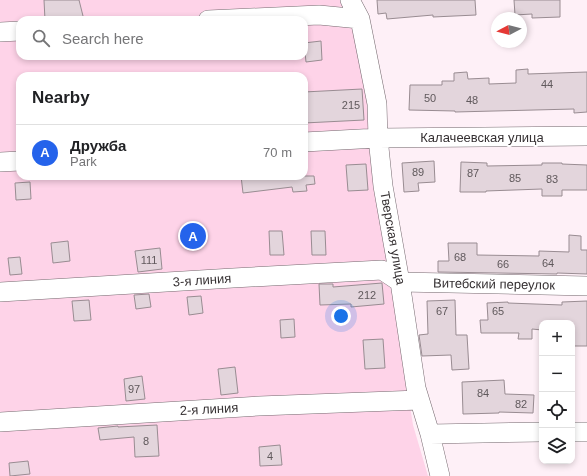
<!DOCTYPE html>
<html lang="en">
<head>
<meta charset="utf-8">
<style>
	:root { --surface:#fff; --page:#f2f2f2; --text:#202124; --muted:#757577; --line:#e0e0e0; --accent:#2563eb }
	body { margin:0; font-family:Helvetica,sans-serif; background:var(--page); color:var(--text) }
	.controls { position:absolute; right:12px; bottom:12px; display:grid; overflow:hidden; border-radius:8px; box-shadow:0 2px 6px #0003 }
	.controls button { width:36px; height:36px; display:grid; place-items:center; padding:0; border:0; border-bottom:1px solid var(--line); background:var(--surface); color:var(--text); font:20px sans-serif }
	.compass { position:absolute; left:491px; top:12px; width:36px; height:36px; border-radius:50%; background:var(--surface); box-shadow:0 2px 6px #0003; rotate:263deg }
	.you { position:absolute; left:341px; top:316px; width:14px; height:14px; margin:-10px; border:3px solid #fff; border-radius:50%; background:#1a73e8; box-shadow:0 0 0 6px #1a73e833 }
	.badge { display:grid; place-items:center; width:26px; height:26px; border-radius:50%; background:var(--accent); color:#fff; font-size:13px; font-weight:700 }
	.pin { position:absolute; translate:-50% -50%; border:2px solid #fff; box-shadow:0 1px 4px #0006 }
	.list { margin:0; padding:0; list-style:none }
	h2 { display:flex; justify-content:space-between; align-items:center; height:52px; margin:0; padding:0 16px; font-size:17px }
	h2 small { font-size:13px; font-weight:400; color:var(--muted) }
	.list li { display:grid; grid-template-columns:26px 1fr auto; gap:12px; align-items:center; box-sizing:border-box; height:56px; padding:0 16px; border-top:1px solid var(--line) }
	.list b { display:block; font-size:15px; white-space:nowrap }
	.list p { margin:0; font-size:13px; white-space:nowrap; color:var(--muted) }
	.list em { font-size:13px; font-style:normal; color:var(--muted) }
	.icon { flex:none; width:22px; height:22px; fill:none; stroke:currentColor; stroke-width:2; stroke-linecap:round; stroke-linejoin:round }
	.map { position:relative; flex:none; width:587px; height:476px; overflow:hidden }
	.search { position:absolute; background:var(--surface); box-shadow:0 2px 6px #0003; left:16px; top:16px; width:292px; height:44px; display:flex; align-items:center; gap:10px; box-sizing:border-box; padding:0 14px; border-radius:12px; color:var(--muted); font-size:15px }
	.panel { position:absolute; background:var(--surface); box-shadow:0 2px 6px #0003; left:16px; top:72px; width:292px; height:108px; border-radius:12px }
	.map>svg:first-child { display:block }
</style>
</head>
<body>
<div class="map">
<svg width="587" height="476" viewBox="0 0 587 476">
	<rect width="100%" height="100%" fill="#fef0f7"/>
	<path fill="#fed3e8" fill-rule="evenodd" d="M0,0H350L359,13L393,297L413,425L428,476H0ZM20,20H304V56H20ZM20,76H304V176H20Z"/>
	<path fill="#e3d5dc" stroke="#998c92" d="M44,0H79L84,20H45Z
		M377,0H475L476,15L433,17V15L387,19L386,13L378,14Z
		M514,0H560V17L532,18V14L515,15Z
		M321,41L322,60L306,62L304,43Z
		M528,69V74L587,72V112L574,113V109L455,112V111L409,110L410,85H442V81H454V73L467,72L468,79L489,78V84L516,83V70Z
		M362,89L364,120L304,123V92Z
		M434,161L435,182L418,183L419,191L404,192L402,163Z
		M461,162L487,163V166L542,165V163H562V164L587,165V190H562V196H542V189L486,191V192H460Z
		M366,164L368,190L348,191L346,165Z
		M241,176H314L315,184L306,185L307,191L293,192L292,187L243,193Z
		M30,182L31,199L16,200L15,183Z
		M269,231H282L284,255H270Z
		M311,231H325L326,255H312Z
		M569,235L581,236V250H587V274L557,273V274L438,272V261H449L448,243H477V255L539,256V251L569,252Z
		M68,241L70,261L53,263L51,243Z
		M160,248L162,269L138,272L135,251Z
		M20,257L22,274L10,275L8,258Z
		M382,283L384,304L351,307V304L320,305L319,284H333V287Z
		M149,294L151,307L136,309L134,295Z
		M201,296L203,313L189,315L187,297Z
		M89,300L91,320L74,321L72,301Z
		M455,300L456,335H467L469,369L452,370L451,355L422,356L419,335L428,334L427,301Z
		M587,301V346H573L572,323H542V330L532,329V339H518L519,333H481L480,320H488L487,303L508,302V303L562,305V302Z
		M294,319L295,337L281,338L280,320Z
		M383,339L385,368L365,369L363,340Z
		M235,367L238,393L221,395L218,369Z
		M142,376L145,399L126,401L124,379Z
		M504,380L505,394L534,395L533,413L499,412V413L463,414L462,382Z
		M157,425L159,456L135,457L134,437L100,440L98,428L118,426V427Z
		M280,445L282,465L260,466L259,447Z
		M28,461L30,474L10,476L9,463Z"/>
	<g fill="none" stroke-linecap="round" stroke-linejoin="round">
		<defs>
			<path id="minor" d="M350,0L360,19L377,104L378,138L383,186L400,282L416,388L430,434L440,476
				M208,20L319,15L360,19
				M0,32L20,31
				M304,142L378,138L587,136
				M0,162L20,161
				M0,292L233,278L382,270L400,282L587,286
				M0,422L259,406L419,400
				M572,432H587
				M430,434L542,432"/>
		</defs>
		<use href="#minor" stroke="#75696f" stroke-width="20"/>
		<use href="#minor" stroke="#fff" stroke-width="19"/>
	</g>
	<g text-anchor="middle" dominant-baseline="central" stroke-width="4" stroke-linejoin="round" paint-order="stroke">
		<g font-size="11" fill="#60595c">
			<text x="547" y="84">44</text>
			<text x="430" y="98">50</text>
			<text x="472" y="100">48</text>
			<text x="351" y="105">215</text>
			<text x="418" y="172">89</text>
			<text x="473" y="173">87</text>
			<text x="515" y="178">85</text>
			<text x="552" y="179">83</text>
			<text x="460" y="257">68</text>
			<text x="149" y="260">111</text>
			<text x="548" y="263">64</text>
			<text x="503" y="264">66</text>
			<text x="367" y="295">212</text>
			<text x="442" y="311">67</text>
			<text x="498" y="311">65</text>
			<text x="134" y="389">97</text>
			<text x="483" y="393">84</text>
			<text x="521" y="404">82</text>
			<text x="146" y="441">8</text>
			<text x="270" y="456">4</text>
		</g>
		<g font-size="13" fill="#353032" stroke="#fff">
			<text x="482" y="137">Калачеевская улица</text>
			<text transform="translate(393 238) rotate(80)">Тверская улица</text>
			<text transform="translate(202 280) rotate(-4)">3-я линия</text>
			<text transform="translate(494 284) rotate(1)">Витебский переулок</text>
			<text transform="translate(209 409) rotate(-3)">2-я линия</text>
		</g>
	</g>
</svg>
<div class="controls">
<button>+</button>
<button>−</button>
<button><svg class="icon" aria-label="locate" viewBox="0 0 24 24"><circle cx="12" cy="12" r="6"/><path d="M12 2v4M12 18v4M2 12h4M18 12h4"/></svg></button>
<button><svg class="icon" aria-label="layers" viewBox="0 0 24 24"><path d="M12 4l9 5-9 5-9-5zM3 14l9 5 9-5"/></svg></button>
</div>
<svg class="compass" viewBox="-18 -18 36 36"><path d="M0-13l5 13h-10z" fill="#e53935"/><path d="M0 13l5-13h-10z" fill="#757577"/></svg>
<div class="you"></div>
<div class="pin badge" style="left:193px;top:236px">A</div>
<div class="search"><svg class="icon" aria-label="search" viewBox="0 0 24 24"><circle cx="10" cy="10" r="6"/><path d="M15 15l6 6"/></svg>Search here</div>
<section class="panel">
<h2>Nearby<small></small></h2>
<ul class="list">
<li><span class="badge">A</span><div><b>Дружба</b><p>Park</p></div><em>70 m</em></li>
</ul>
</section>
</div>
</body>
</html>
